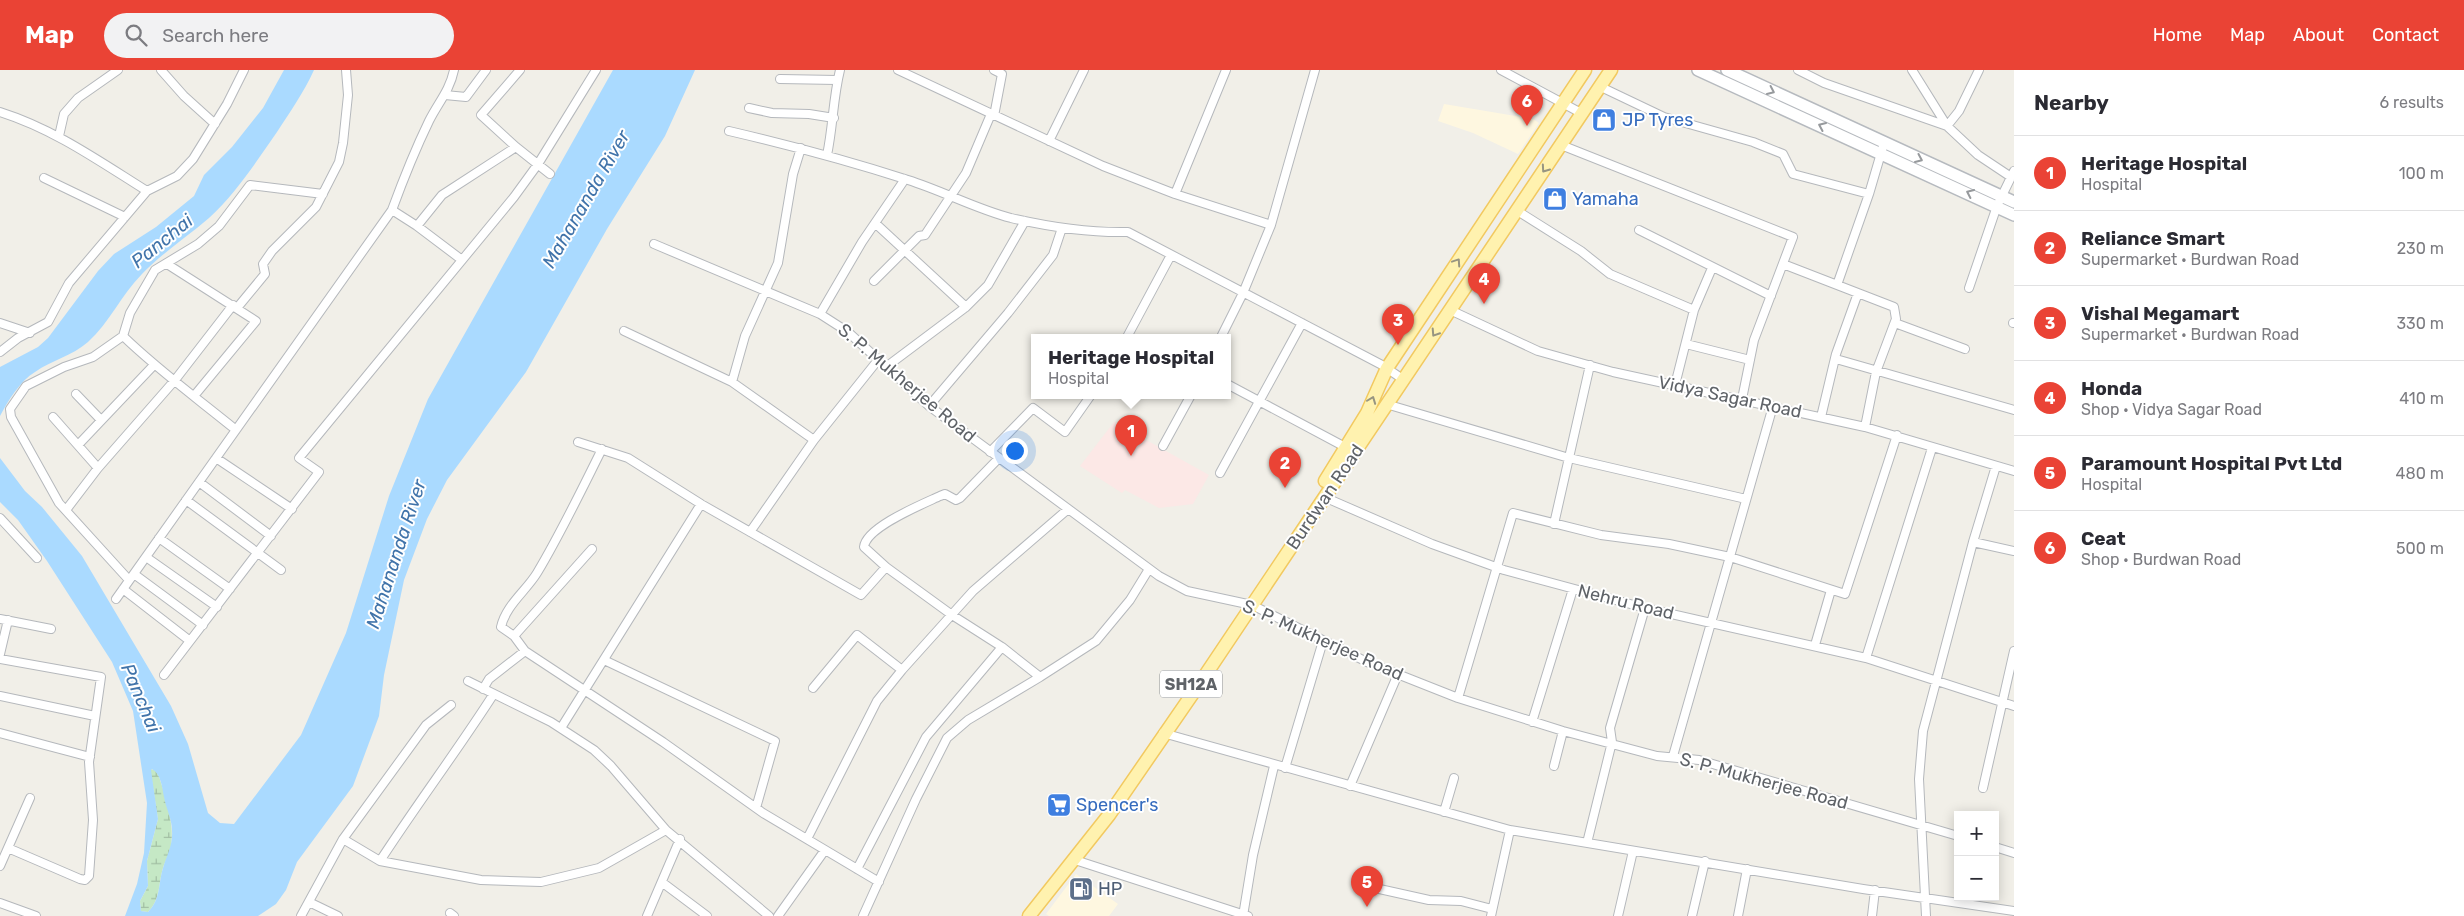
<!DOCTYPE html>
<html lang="en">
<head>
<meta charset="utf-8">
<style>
	:root { --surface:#fff; --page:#f2f2f3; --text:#2b2b33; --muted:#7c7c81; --line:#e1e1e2; --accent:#ea4335 }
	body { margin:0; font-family:Rubik,sans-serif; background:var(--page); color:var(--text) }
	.controls { position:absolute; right:15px; bottom:15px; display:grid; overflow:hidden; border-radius:0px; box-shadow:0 2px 12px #0003 }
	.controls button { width:45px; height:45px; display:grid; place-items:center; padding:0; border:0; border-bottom:1px solid var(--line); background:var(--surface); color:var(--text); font:25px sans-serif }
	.you { position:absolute; left:1014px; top:380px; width:18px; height:18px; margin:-12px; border:4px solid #fff; border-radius:50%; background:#1a73e8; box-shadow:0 0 0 8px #1a73e833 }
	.badge { display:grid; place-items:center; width:32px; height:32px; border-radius:50%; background:var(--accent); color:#fff; font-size:16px; font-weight:700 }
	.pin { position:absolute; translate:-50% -41px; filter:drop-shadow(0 1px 2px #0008) }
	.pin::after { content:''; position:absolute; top:26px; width:18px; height:15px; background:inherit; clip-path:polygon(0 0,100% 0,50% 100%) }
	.popup { position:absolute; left:1031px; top:264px; width:200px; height:65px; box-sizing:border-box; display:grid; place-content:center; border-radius:0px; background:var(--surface); filter:drop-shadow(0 1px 4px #0005); font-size:16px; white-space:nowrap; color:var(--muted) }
	.popup b { font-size:19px; color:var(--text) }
	.popup::after { content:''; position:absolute; left:50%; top:100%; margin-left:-10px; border:10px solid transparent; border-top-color:var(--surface) }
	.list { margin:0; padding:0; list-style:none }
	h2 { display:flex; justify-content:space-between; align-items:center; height:65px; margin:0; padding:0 20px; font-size:21px }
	h2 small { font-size:16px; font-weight:400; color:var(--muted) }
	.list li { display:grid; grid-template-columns:32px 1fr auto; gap:15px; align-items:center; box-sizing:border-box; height:75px; padding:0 20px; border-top:1px solid var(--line) }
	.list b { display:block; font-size:19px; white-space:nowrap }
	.list p { margin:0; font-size:16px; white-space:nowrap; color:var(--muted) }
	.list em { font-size:16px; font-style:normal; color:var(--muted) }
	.icon { flex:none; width:28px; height:28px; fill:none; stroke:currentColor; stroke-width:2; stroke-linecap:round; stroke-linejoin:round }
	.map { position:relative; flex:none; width:2014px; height:846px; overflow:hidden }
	header { display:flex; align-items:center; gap:30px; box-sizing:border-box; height:70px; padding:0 25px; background:var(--accent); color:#fff }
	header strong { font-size:24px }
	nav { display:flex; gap:28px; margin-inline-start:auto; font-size:18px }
	.search { width:350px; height:45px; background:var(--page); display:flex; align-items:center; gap:12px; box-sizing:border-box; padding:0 18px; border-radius:28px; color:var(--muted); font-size:19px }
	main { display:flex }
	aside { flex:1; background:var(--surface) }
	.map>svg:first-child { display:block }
</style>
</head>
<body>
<header>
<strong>Map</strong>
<div class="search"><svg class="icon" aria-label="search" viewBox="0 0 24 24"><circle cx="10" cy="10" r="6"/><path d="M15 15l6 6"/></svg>Search here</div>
<nav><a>Home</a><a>Map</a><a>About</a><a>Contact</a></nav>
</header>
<main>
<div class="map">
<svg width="2014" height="846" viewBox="0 0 2014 846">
	<defs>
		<pattern id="wetland-marsh" width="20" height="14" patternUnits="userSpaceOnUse" patternTransform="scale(1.25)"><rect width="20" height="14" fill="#c5e8c5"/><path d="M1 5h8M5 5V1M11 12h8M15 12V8" fill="none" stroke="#a3c0a4"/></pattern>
	</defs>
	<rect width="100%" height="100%" fill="#f1efe8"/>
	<path fill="#fef7e0" d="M1444,34L1533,49L1539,53L1518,84L1473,63L1438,51Z
		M1076,804L1118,834L1109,846H1049L1046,844Z"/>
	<path fill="#fce8e6" d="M1114,352L1209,405L1193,434L1159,438L1125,420L1122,423L1080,396Z"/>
	<path fill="url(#wetland-marsh)" d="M150,699L155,700L158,704C165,724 175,755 171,776C170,784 165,791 163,798C158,814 161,829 148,842L141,841L140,831L148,816L147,791L158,749Z"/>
	<path fill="#aadaff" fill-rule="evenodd" d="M284,0H314C304,22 290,42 277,62C256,92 236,123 209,148C187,167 162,183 142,204C121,225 110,252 88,272C72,286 52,290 35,302C20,311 8,331 0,346V297L38,277L48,268L98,201L114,184L156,157L194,126L204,105L232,77L263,38Z
		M613,0H695L665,66L607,159L526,302L447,410L427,449L404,510L384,605L379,646L353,716L297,792L286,820L276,834L258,846H125L137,814L144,783L147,733L133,641L112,592L47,491L18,450L0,432V388L25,421L42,437L82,486L171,636L188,674L208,743L220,753L234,754L301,665L346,563L389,426L428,329ZM152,699C161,704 162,717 164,727C166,739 172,748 172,761C173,775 167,785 163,798C158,814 161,829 148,842L141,841L140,831L148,816L147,791L158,749L151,700Z"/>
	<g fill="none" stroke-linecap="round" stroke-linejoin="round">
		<defs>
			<path id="street" d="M161,0L184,26L215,54
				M520,0L481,45L516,77L550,104
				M898,0L1103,96L1175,124L1271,155
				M994,0L1002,4L994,46
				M1501,0L1583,44
				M1798,0L1824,13L1947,56L1959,41L1979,0
				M1912,0L1947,56L1978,85L2011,107
				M780,9L837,10
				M1601,17L1664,47L1753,72L1783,84L1793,104L1869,124
				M445,25L466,27L486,0
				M749,38L772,43L809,44L834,48
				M0,42C54,59 99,91 147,121
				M729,61C789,75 849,91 908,110C943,121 976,139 1011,148C1050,157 1088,163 1128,162L1382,295L1404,310
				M59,66L64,44L78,28L118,0
				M1049,71L1084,0
				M1561,75L1793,167L1754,270L1742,329
				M827,85C833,57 833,28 840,0
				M44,108L125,147
				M1175,124L1226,0
				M392,140L417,156L442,125L516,77
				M1516,140L1581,181L1610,204L1694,240
				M875,153L966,237
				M417,156L462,190
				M1639,160L1771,226
				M654,174L820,244L848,262L929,336L1159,506L1187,521L1252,535L1367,592L1458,628L1563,661L1657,686L1699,690L1958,766
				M167,194L256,251L194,326
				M1783,194L1894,237L1896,249L1876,302L1865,357
				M874,211L919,166L925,165L966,103L991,44
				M1837,215L1869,124L1884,73
				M1969,218L1997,136L2014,101
				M237,238L265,204L263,194L272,181L316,137L339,92L343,73L348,25L346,0
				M1450,240L1538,281L1613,302L1865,357L2014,401
				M820,244L862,172L905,109
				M0,253L30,263
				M1895,253L1965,279
				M2013,253H2014
				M624,261L732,312L814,370
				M123,266C158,300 198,329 236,360
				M1127,267L1171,185
				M1221,267L1243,223L1271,155L1315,0
				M1686,274L1750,290
				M0,282L18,268L48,252L69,213L147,121L177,106L193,89L227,34L244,0
				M1836,289L2014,340
				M886,297L966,237L988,215L1025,151
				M732,312L745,266L778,193L793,104L801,78
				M1227,314L1347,378
				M1675,315L1694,240L1712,198
				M76,324L101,350
				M1386,334L1569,388L1746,429
				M929,336L1008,243L1053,185L1062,158
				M53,347L98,398
				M1821,347L1836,284L1858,223
				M578,372L628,388L701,434L861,525L886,497L952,545L1002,577L1040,607
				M78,375L153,296
				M1163,376L1191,325
				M990,382L1033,338L1065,362L1091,325
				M216,388L292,439
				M1220,403L1302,253
				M199,412L271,466
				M1324,427L1432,474L1504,500L1645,538L1866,588L2014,636
				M186,430L281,500
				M66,440L98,398L175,310L233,235
				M0,448L37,488
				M1554,454L1590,295
				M750,462L814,370L878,290
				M159,468L230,519
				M1973,472L2014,481
				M146,487L217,537
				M886,497L864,477C866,457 923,434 940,426L945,424L956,430L960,428L998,389
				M134,504L203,555
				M129,510L59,433L11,347L10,339L26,316L64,297L93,287L123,266L130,243L155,200L198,174L219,156L250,115L323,124
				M123,519L190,571
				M116,529L392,140C403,110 415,80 429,51C438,33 450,20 454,0
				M0,549L51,559
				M514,566L592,479
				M1815,575L1831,520
				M525,581L663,672L763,743L879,812
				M0,584L8,550
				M1866,588L1932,378
				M0,589L101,607L89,692L93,750L89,806L85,810L80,809L8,778
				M604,590L775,671L756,738
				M164,605L319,402L299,388L514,127L538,94L596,0
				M468,611L551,652L594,680L611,696L666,760L769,846
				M813,618L857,565L902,600
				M483,619L489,609L525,581L514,566L501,557C506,535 526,521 537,503C561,463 581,421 602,379
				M0,626L95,646
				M1458,628L1513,443L1601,465L1669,474L1730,487L1845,524L1897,365
				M1532,652L1573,519
				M561,658L701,434
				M0,663L90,687
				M1163,663L1510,760L1863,819L2014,841
				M1673,686L1773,336
				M1554,696L1563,661
				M1285,698L1323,571
				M1350,716L1398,604
				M1983,718L2014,581
				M1444,742L1454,708
				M343,769L380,791L481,810L541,812L599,798L666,760
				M807,769L877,631L902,600L973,521L1067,440
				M1587,773L1612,672L1610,658L1645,538
				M1995,777L2014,783
				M1075,790L1248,846
				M380,791C417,734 457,681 493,625
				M0,796L30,728
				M857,799L926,667L1002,577
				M663,813L707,846
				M1375,818L1429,830L1461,831L1492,839
				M309,832L338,846
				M0,833L36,846
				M450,843L454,846
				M301,846L343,769L426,655L451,635
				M647,846L680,769
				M778,846L825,780
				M863,846L916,729L947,668L968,650L1040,607L1096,571L1130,530L1149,499
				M1243,846L1253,785L1274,696
				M1491,846L1510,760
				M1618,846L1633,781
				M1692,846L1705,791
				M1738,846L1747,799
				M1872,846L1875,820
				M1926,846L1919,709L1923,661L1973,472L1996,396"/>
			<path id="secondary" d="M1698,0L2014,145
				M1727,0L2014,132"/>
			<path id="primary" d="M1325,411L1367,343L1387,298L1585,0
				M1029,846L1109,745L1200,613L1611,0"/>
		</defs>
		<use href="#street" stroke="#b5b8bc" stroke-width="10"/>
		<use href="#secondary" stroke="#b6babf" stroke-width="14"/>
		<use href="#primary" stroke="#f2c960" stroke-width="15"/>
		<use href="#street" stroke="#fff" stroke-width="8"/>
		<use href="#secondary" stroke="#fff" stroke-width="11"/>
		<use href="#primary" stroke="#fff2af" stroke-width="12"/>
	</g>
	<defs><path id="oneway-chevron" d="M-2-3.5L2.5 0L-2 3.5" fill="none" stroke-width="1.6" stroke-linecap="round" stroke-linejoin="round" transform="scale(1.25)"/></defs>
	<g stroke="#979a9d">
		<use href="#oneway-chevron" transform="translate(1771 21) rotate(25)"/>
		<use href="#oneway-chevron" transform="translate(1822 56) rotate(-156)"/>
		<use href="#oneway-chevron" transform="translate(1919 89) rotate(24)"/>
		<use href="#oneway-chevron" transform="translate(1970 123) rotate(-155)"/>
	</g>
	<g stroke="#979581">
		<use href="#oneway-chevron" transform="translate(1545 99) rotate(125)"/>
		<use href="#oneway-chevron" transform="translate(1457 192) rotate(-56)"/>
		<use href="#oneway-chevron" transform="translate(1435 263) rotate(123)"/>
		<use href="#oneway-chevron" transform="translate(1372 330) rotate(-69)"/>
	</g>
	<defs>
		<symbol id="shop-square" viewBox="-11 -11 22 22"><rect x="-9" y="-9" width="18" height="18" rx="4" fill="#3f7fe0" stroke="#fff"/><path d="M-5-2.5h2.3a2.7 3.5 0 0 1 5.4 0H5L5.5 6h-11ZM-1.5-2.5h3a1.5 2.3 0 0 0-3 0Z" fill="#fff"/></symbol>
		<symbol id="supermarket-square" viewBox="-11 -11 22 22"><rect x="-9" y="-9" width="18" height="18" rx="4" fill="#3f7fe0" stroke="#fff"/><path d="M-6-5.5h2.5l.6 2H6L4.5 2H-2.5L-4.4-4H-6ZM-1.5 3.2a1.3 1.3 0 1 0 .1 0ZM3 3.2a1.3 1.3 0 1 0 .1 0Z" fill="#fff"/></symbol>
		<symbol id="fuel-square" viewBox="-11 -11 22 22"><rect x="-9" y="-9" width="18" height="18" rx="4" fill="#5c6f8a" stroke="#fff"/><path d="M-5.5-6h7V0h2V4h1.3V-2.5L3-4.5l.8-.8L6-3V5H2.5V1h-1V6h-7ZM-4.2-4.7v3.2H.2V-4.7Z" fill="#fff"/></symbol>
	</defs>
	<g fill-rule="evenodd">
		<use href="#shop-square" x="1590" y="36" width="28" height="28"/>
		<use href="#shop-square" x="1541" y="115" width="28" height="28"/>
		<use href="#supermarket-square" x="1045" y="721" width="28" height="28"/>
		<use href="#fuel-square" x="1067" y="805" width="28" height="28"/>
	</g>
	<g text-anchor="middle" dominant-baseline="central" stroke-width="4" stroke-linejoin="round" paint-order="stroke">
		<rect fill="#fff" stroke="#8f9295" stroke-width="1" x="1160" y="600.5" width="62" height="27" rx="4"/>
		<g font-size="16" font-weight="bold" fill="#5f6368">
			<text x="1191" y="614">SH12A</text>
		</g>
		<g font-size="18" fill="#366cbe" stroke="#fff" text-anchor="start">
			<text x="1622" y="50">JP Tyres</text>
			<text x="1572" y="129">Yamaha</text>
			<text x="1076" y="735">Spencer's</text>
		</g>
		<g font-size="18" fill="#5f6368" stroke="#fff">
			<text transform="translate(907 313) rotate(40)">S. P. Mukherjee Road</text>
			<text transform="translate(1730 327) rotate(12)">Vidya Sagar Road</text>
			<text transform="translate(1325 427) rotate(-56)">Burdwan Road</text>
			<text transform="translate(1626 532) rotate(14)">Nehru Road</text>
			<text transform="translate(1323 570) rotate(24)">S. P. Mukherjee Road</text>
			<text transform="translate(1764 711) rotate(15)">S. P. Mukherjee Road</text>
		</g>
		<g font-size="18" fill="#4e5e75" stroke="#fff" text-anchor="start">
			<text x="1098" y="819">HP</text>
		</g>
		<g font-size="19" font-style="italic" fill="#4174aa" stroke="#fff">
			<text transform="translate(586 129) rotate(-60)">Mahananda River</text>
			<text transform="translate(162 171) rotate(-39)">Panchai</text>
			<text transform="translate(396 484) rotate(-72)">Mahananda River</text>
			<text transform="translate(141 628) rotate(67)">Panchai</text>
		</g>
	</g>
</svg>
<div class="controls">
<button>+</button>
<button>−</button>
</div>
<div class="you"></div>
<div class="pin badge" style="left:1131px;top:386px">1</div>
<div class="popup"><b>Heritage Hospital</b>Hospital</div>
<div class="pin badge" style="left:1285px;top:418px">2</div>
<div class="pin badge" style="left:1398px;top:275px">3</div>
<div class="pin badge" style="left:1484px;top:234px">4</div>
<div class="pin badge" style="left:1367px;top:837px">5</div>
<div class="pin badge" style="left:1527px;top:56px">6</div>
</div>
<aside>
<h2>Nearby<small>6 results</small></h2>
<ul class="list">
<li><span class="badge">1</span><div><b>Heritage Hospital</b><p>Hospital</p></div><em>100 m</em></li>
<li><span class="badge">2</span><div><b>Reliance Smart</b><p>Supermarket · Burdwan Road</p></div><em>230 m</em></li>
<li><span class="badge">3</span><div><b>Vishal Megamart</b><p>Supermarket · Burdwan Road</p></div><em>330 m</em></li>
<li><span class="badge">4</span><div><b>Honda</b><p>Shop · Vidya Sagar Road</p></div><em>410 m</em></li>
<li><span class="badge">5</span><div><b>Paramount Hospital Pvt Ltd</b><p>Hospital</p></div><em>480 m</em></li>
<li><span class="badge">6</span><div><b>Ceat</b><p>Shop · Burdwan Road</p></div><em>500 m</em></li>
</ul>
</aside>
</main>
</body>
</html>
